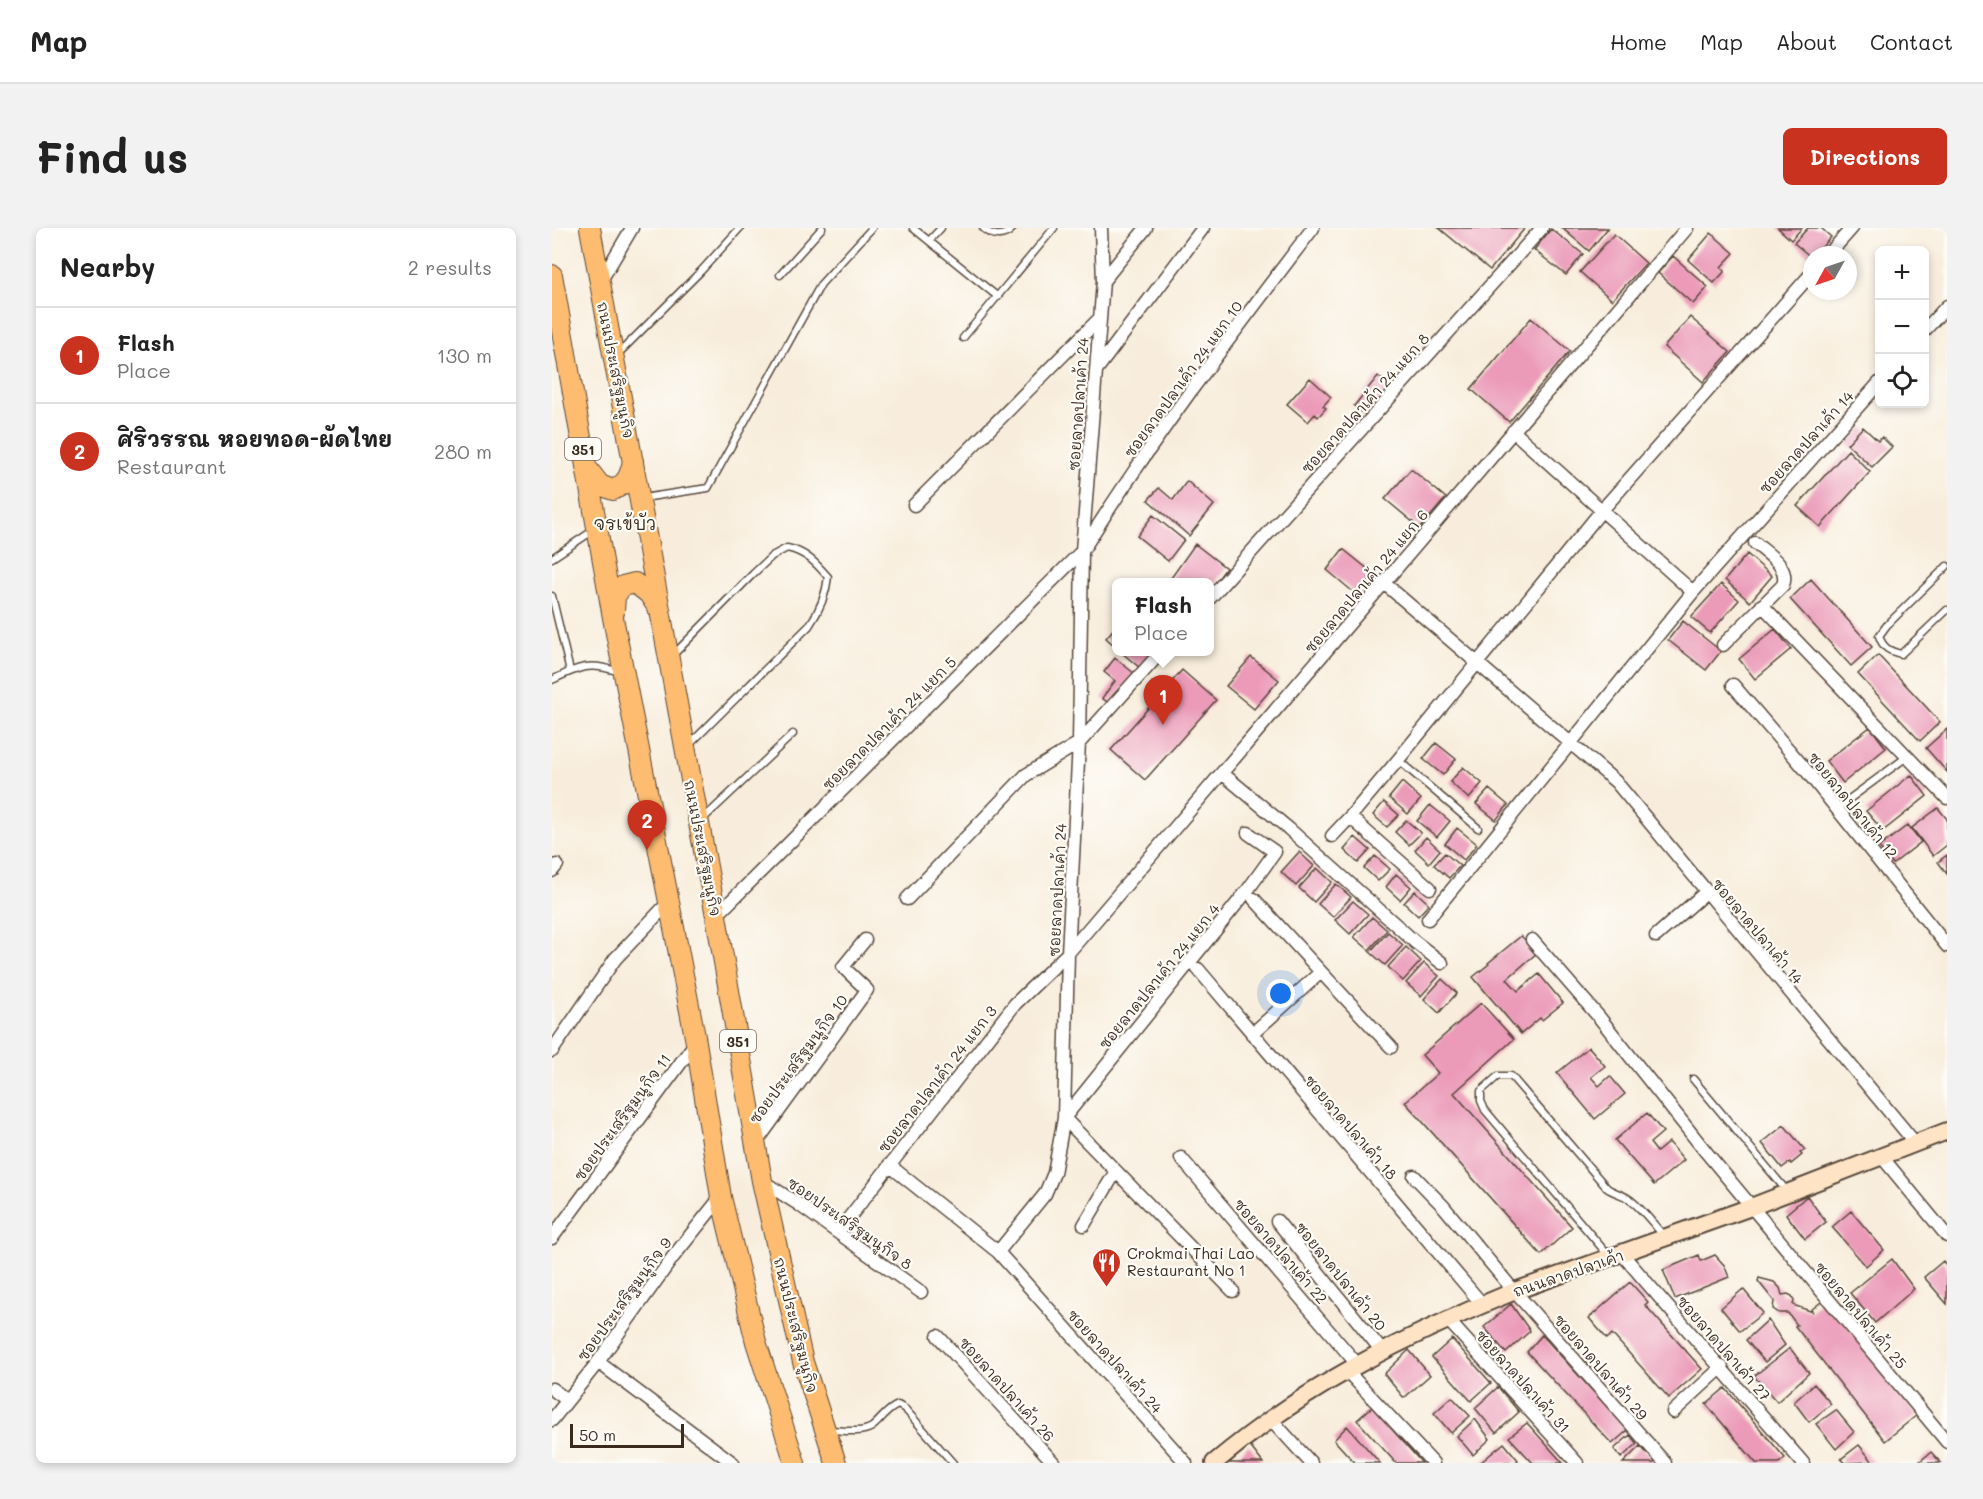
<!DOCTYPE html>
<html lang="en">
<head>
<meta charset="utf-8">
<style>
	:root { --surface:#fff; --page:#f2f2f2; --text:#222; --muted:#767676; --line:#e0e0e0; --accent:#c8321e }
	body { margin:0; font-family:Mali,"Playpen Sans Thai",sans-serif; background:var(--page); color:var(--text) }
	.controls { position:absolute; right:18px; top:18px; display:grid; overflow:hidden; border-radius:9px; box-shadow:0 3px 9px #0003 }
	.controls button { width:54px; height:54px; display:grid; place-items:center; padding:0; border:0; border-bottom:2px solid var(--line); background:var(--surface); color:var(--text); font:30px sans-serif }
	.compass { position:absolute; left:1251px; top:18px; width:54px; height:54px; border-radius:50%; background:var(--surface); box-shadow:0 3px 9px #0003; rotate:230deg }
	.scale { position:absolute; left:18px; bottom:15px; width:114px; box-sizing:border-box; padding-left:6px; border:3px solid #3b2a1e; border-top:0; font-size:16px; line-height:21px; white-space:nowrap; color:#3b2a1e; -webkit-text-stroke:4px #fdfcf7; paint-order:stroke }
	.you { position:absolute; left:729px; top:766px; width:21px; height:21px; margin:-15px; border:4px solid #fff; border-radius:50%; background:#1a73e8; box-shadow:0 0 0 9px #1a73e833 }
	.badge { display:grid; place-items:center; width:39px; height:39px; border-radius:50%; background:var(--accent); color:#fff; font-size:20px; font-weight:700 }
	.pin { position:absolute; translate:-50% -50px; filter:drop-shadow(0 2px 3px #0008) }
	.pin::after { content:''; position:absolute; top:32px; width:21px; height:18px; background:inherit; clip-path:polygon(0 0,100% 0,50% 100%) }
	.popup { position:absolute; left:560px; top:350px; width:102px; height:78px; box-sizing:border-box; display:grid; place-content:center; border-radius:9px; background:var(--surface); filter:drop-shadow(0 2px 4px #0005); font-size:20px; white-space:nowrap; color:var(--muted) }
	.popup b { font-size:22px; color:var(--text) }
	.popup::after { content:''; position:absolute; left:50%; top:100%; margin-left:-12px; border:12px solid transparent; border-top-color:var(--surface) }
	.list { margin:0; padding:0; list-style:none }
	h2 { display:flex; justify-content:space-between; align-items:center; height:78px; margin:0; padding:0 24px; font-size:26px }
	h2 small { font-size:20px; font-weight:400; color:var(--muted) }
	.list li { display:grid; grid-template-columns:39px 1fr auto; gap:18px; align-items:center; box-sizing:border-box; height:96px; padding:0 24px; border-top:2px solid var(--line) }
	.list b { display:block; font-size:22px; white-space:nowrap }
	.list p { margin:0; font-size:20px; white-space:nowrap; color:var(--muted) }
	.list em { font-size:20px; font-style:normal; color:var(--muted) }
	.icon { flex:none; width:33px; height:33px; fill:none; stroke:currentColor; stroke-width:2; stroke-linecap:round; stroke-linejoin:round }
	.map { position:relative; flex:none; width:1395px; height:1235px; overflow:hidden; border-radius:9px }
	header { display:flex; align-items:center; gap:36px; box-sizing:border-box; height:84px; padding:0 30px; background:var(--surface); border-bottom:2px solid var(--line) }
	header strong { font-size:28px }
	nav { display:flex; gap:33px; margin-inline-start:auto; font-size:21px }
	.intro { display:flex; align-items:center; justify-content:space-between; box-sizing:border-box; height:144px; padding:0 36px }
	h1 { margin:0; font-size:42px }
	.button { padding:15px 27px; border-radius:9px; background:var(--accent); color:#fff; font-size:21px; font-weight:700 }
	main { display:flex; gap:36px; padding:0 36px }
	aside { flex:1; background:var(--surface); border-radius:9px; box-shadow:0 3px 9px #0003 }
	.map>svg:first-child { display:block }
</style>
</head>
<body>
<header>
<strong>Map</strong>
<nav><a>Home</a><a>Map</a><a>About</a><a>Contact</a></nav>
</header>
<div class="intro"><h1>Find us</h1><a class="button">Directions</a></div>
<main>
<aside>
<h2>Nearby<small>2 results</small></h2>
<ul class="list">
<li><span class="badge">1</span><div><b>Flash</b><p>Place</p></div><em>130 m</em></li>
<li><span class="badge">2</span><div><b>ศิริวรรณ หอยทอด-ผัดไทย</b><p>Restaurant</p></div><em>280 m</em></li>
</ul>
</aside>
<div class="map">
<svg width="1395" height="1235" viewBox="0 0 1395 1235">
	<rect width="100%" height="100%" fill="#fdfcf7"/>
	<filter id="ink" filterUnits="userSpaceOnUse"><feTurbulence type="fractalNoise" baseFrequency=".0167" numOctaves="2"/><feDisplacementMap in="SourceGraphic" scale="12" xChannelSelector="R" yChannelSelector="G"/><feConvolveMatrix kernelMatrix="1 2 1 2 8 2 1 2 1" color-interpolation-filters="sRGB"/></filter>
	<filter id="wash" filterUnits="userSpaceOnUse"><feTurbulence type="fractalNoise" baseFrequency=".008" numOctaves="4" result="noise"/><feDisplacementMap in="SourceGraphic" scale="24" xChannelSelector="R" yChannelSelector="G"/><feGaussianBlur stdDeviation="1.35" result="paint"/><feColorMatrix in="noise" values="0 0 0 0 0 0 0 0 0 0 0 0 0 0 0 0 0 1.4 0 .05"/><feComposite in="paint" operator="in"/></filter>
	<g filter="url(#wash)">
		<rect width="100%" height="100%" fill="#f8eddc"/>
		<g id="blocks">
			<path fill="#eb9ab8" d="M887,0H973L938,42Z
				M1010,0H1056L1037,23Z
				M1226,0H1250L1239,12Z
				M1256,0H1269L1279,9L1263,27H1260V30L1242,15Z
				M999,1L1031,26L1014,47L982,22Z
				M1159,5L1182,25L1169,39L1173,43L1162,55L1136,32Z
				M1062,6L1094,35L1060,72L1028,44Z
				M1121,28L1156,59L1141,76L1106,45Z
				M1138,89L1178,124L1151,154L1112,119Z
				M979,90L1018,123L957,194L919,161Z
				M826,148L840,160L816,189L802,178Z
				M758,150L779,169L771,178L774,180L766,189L763,186L756,194L735,176Z
				M1311,199L1326,213L1330,209L1340,219L1320,239L1295,216Z
				M1296,222L1318,244L1268,299L1245,278Z
				M859,241L894,270L868,300L833,271Z
				M635,253L662,277L637,308L596,272L607,260L621,272Z
				M601,287L632,312L616,333L585,308Z
				M643,316L674,340L658,362V354H651L647,352L644,354H625L619,350Z
				M791,321L822,346L806,368L775,342Z
				M1195,326L1220,348L1198,374L1173,352Z
				M1259,351L1320,419L1299,438L1238,371Z
				M1169,356L1187,372L1158,405L1139,389Z
				M1131,393L1169,423L1154,442L1116,412Z
				M564,398V419L554,410Z
				M1223,401L1239,421L1203,451L1187,431Z
				M569,424H602L588,440Z
				M1326,427L1388,494L1368,513L1306,446Z
				M699,429L727,452L702,481L674,458Z
				M563,430L583,446L558,476L550,470L563,453L552,444Z
				M630,442L664,472L593,552L559,522Z
				M1318,499L1334,520L1291,555L1274,533Z
				M1395,501V544L1374,520Z
				M884,515L904,531L891,547L871,531Z
				M911,539L930,555L917,571L898,554Z
				M1359,547L1375,568L1331,603L1314,583Z
				M850,554L869,571L856,586L837,570Z
				M937,561L956,577L944,592L924,576Z
				M832,574L847,587L835,599L821,587Z
				M878,577L898,593L885,609L865,593Z
				M1386,580L1395,591V617L1381,628L1360,600Z
				M854,592L869,605L857,617L843,604Z
				M1356,597L1369,614L1341,636L1327,619Z
				M905,600L925,616L912,632L893,616Z
				M803,609L818,622L806,635L792,622Z
				M874,609L888,622L877,635L863,622Z
				M747,624L762,638L744,658L729,644Z
				M893,625L908,638L897,650L882,637Z
				M1395,627V646L1386,634Z
				M823,628L838,641L826,653L812,640Z
				M765,640L780,654L762,674L747,660Z
				M844,646L859,659L848,672L834,659Z
				M784,656L799,669L781,689L766,676Z
				M863,663L877,676L866,688L852,675Z
				M801,673L816,686L798,706L783,692Z
				M820,689L835,702L817,722L802,709Z
				M836,704L851,717L833,737L818,724Z
				M969,708L986,724L955,751L966,763L987,746L1011,775L990,792L988,790L969,806L921,749L937,736L936,735Z
				M854,719L869,733L851,753L836,739Z
				M872,735L887,748L869,768L854,755Z
				M890,751L905,765L887,785L872,771Z
				M929,775L962,811L902,865L1020,999L989,1027L853,874L886,845L870,827Z
				M1037,819L1053,838L1039,849L1047,858L1058,848L1073,866L1043,891L1005,845Z
				M1095,885L1111,904L1098,915L1105,924L1117,914L1132,932L1102,957L1063,912Z
				M1232,897L1253,922L1248,925L1250,927L1239,936L1238,934L1230,940L1210,915Z
				M1255,968L1274,994L1253,1011L1234,986Z
				M1299,983L1332,1022L1314,1038L1280,999Z
				M1147,1027L1149,1033L1163,1027L1172,1037L1177,1049L1123,1071L1111,1042Z
				M1340,1031L1362,1061L1323,1095L1298,1065Z
				M1391,1033L1395,1038V1076L1372,1049Z
				M1207,1050L1222,1054L1228,1060L1230,1067L1236,1066L1240,1068L1242,1073L1241,1077L1261,1084L1259,1082L1274,1070L1365,1187L1333,1213L1243,1098L1245,1097L1236,1085H1227L1221,1081L1222,1073L1206,1053Z
				M1078,1054L1096,1074L1093,1077L1150,1141L1117,1170L1060,1106L1055,1111L1037,1090Z
				M1191,1061L1211,1085L1188,1103L1169,1080Z
				M959,1076L978,1103L954,1125L932,1099Z
				M1216,1092L1233,1117L1213,1134L1194,1112Z
				M990,1107L1076,1202L1060,1216L975,1124Z
				M900,1111L939,1155L919,1173L880,1129Z
				M1238,1120L1257,1145L1225,1174L1202,1148Z
				M857,1122L878,1147L852,1170L832,1146Z
				M1262,1156L1279,1176L1257,1194L1242,1174Z
				M946,1159L967,1184L944,1205L923,1180Z
				M1173,1160L1233,1230L1227,1235H1204L1154,1176Z
				M900,1169L918,1188L899,1205L882,1185Z
				M820,1179L870,1235H844L805,1192Z
				M1284,1182L1302,1204L1284,1221L1264,1196Z
				M923,1191L938,1211L921,1227L905,1208Z
				M975,1195L1011,1235H981L957,1209Z
				M795,1198L828,1235H803L782,1212Z
				M1078,1207L1085,1216L1069,1230L1062,1221Z
				M952,1215L966,1232L963,1235H928Z
				M697,1217L711,1235H677Z
				M1307,1217L1321,1234L1292,1235L1289,1231Z
				M1088,1218L1103,1233L1102,1235H1071Z
				M1379,1224L1389,1235H1366Z"/>
		</g>
	</g>
	<g filter="url(#ink)">
		<use href="#blocks" fill-opacity="0" stroke="#57473a" stroke-width="1.5"/>
		<g fill="none" stroke-linecap="round" stroke-linejoin="round">
			<defs>
				<path id="service" d="M361,0L446,69
					M431,0C440,9 452,10 461,0
					M377,13L389,0
					M228,47L270,0
					M411,110L502,0
					M65,127L149,43L188,0
					M91,270L156,260L269,56L320,0
					M0,330L42,302
					M1395,338L1335,397L1327,408C1331,420 1337,423 1349,426L1395,382
					M0,368L18,443
					M121,427L201,346L220,328L235,320C254,324 264,335 276,349C274,368 268,382 257,398L136,518
					M0,452C29,438 37,434 68,444
					M846,532L926,600
					M1285,580L1356,528
					M151,591L241,506
					M1141,851L1234,962
					M1056,1027L933,882L929,873V863L946,848H959L1055,960C1062,965 1070,966 1077,971C1090,980 1101,996 1112,1008
					M276,1202C289,1202 309,1206 320,1199C329,1192 335,1181 346,1177L353,1181L401,1235"/>
				<path id="minor" d="M549,0L551,53L530,323L527,515L516,725L512,890L502,945L493,966L446,1024L634,1235
					M1276,27L1300,0
					M551,53L594,0
					M48,54L80,0
					M1372,103L1395,78
					M545,141L651,0
					M961,203L1141,364
					M362,277L548,90
					M832,355L1064,554L1364,916
					M658,370L990,0
					M1210,377L1395,570
					M1171,417L1231,357C1238,338 1215,326 1203,315
					M1181,457L1253,541L1395,718
					M670,545L737,601L863,714L890,735
					M798,589L878,660
					M780,608L798,589L846,532L1050,282L1260,45
					M0,643L5,637
					M355,671L474,547L527,515L609,424
					M702,671L769,744
					M164,688L530,323C600,211 681,105 761,0
					M876,691L1141,364L1328,154
					M1104,708L1154,664
					M980,712L1047,789L1154,924L1395,1214
					M646,741L930,1076
					M700,806L769,744L839,819
					M0,823L63,731L117,674
					M203,916L315,762L291,739L313,712
					M1330,929L1395,1008
					M629,930L805,1136
					M337,937L446,1024
					M862,948L892,979L957,1057L1113,1235
					M210,953L246,976L369,1064
					M725,993L830,1123
					M532,997L564,943
					M286,1004L463,776L516,725L1135,0
					M0,1010L144,814
					M1070,1026L1251,1235
					M681,1063L512,890L695,663L723,624L696,605
					M896,1092L1025,1235
					M386,1108L502,1235
					M46,1134L181,1235
					M794,1142L881,1235
					M0,1161L15,1172
					M1121,1184L1170,1139
					M718,1190L759,1235
					M0,1192L46,1134L121,1029L169,969"/>
				<path id="secondary" d="M662,1235C755,1157 851,1109 963,1063L1199,979L1395,903"/>
				<path id="primary" d="M38,0L164,688L210,953L251,1134L284,1235
					M0,47L62,395L117,674L144,814L169,969L204,1114L243,1235
					M34,239L48,257L61,262C75,256 78,247 81,233
					M62,384L63,368L71,358L83,355L97,366L106,380"/>
			</defs>
			<use href="#service" stroke="#57473a" stroke-width="9"/>
			<use href="#minor" stroke="#57473a" stroke-width="15"/>
			<use href="#secondary" stroke="#57473a" stroke-width="20"/>
			<use href="#primary" stroke="#57473a" stroke-width="22"/>
			<use href="#service" stroke="#fff" stroke-width="6"/>
			<use href="#minor" stroke="#fff" stroke-width="12"/>
			<use href="#secondary" stroke="#fee4c5" stroke-width="16"/>
			<use href="#primary" stroke="#fdbc6f" stroke-width="20"/>
		</g>
	</g>
	<defs>
		<symbol id="restaurant-pin" viewBox="-11 -11 22 30"><path d="M0 17L-7.5 6A9.5 9.5 0 1 1 7.5 6Z" fill="#c8321e" stroke="#fdfcf7"/><path d="M-5-6h1v4h1v-4h1v4h1v-4h1v5L-1.5 .5V6h-2V.5L-5-1ZM5-6V6H3V1.5H1.5Q1.5-4 5-6Z" fill="#fff"/></symbol>
	</defs>
	<g fill-rule="evenodd">
		<use href="#restaurant-pin" x="538" y="1018" width="33" height="45"/>
	</g>
	<g text-anchor="middle" dominant-baseline="central" stroke-width="4.5" stroke-linejoin="round" paint-order="stroke">
		<g fill="#fdfcf7" stroke="#75695f" stroke-width="1.5">
			<rect x="13" y="210" width="36" height="22" rx="4.5"/>
			<rect x="168" y="802" width="36" height="22" rx="4.5"/>
		</g>
		<g font-size="14" font-weight="bold" fill="#3b2a1e">
			<text x="31" y="221">351</text>
			<text x="186" y="813">351</text>
		</g>
		<g font-size="15" fill="#3b2a1e" stroke="#fdfcf7">
			<text transform="translate(64 142) rotate(79)">ถนนประเสริฐมนูกิจ</text>
			<text transform="translate(631 151) rotate(-54)">ซอยลาดปลาเค้า 24 แยก 10</text>
			<text transform="translate(813 175) rotate(-48)">ซอยลาดปลาเค้า 24 แยก 8</text>
			<text transform="translate(526 176) rotate(-86)">ซอยลาดปลาเค้า 24</text>
			<text transform="translate(1254 214) rotate(-48)">ซอยลาดปลาเค้า 14</text>
			<text transform="translate(814 353) rotate(-50)">ซอยลาดปลาเค้า 24 แยก 6</text>
			<text transform="translate(337 495) rotate(-45)">ซอยลาดปลาเค้า 24 แยก 5</text>
			<text transform="translate(1301 577) rotate(51)">ซอยลาดปลาเค้า 12</text>
			<text transform="translate(151 620) rotate(79)">ถนนประเสริฐมนูกิจ</text>
			<text transform="translate(505 662) rotate(-87)">ซอยลาดปลาเค้า 24</text>
			<text transform="translate(1206 703) rotate(50)">ซอยลาดปลาเค้า 14</text>
			<text transform="translate(607 748) rotate(-51)">ซอยลาดปลาเค้า 24 แยก 4</text>
			<text transform="translate(246 831) rotate(-54)">ซอยประเสริฐมนูกิจ 10</text>
			<text transform="translate(385 851) rotate(-52)">ซอยลาดปลาเค้า 24 แยก 3</text>
			<text transform="translate(70 889) rotate(-54)">ซอยประเสริฐมนูกิจ 11</text>
			<text transform="translate(799 899) rotate(49)">ซอยลาดปลาเค้า 18</text>
			<text transform="translate(298 995) rotate(35)">ซอยประเสริฐมนูกิจ 8</text>
			<text transform="translate(729 1023) rotate(49)">ซอยลาดปลาเค้า 22</text>
			<text transform="translate(1016 1045) rotate(-19)">ถนนลาดปลาเค้า</text>
			<text transform="translate(789 1048) rotate(51)">ซอยลาดปลาเค้า 20</text>
			<text transform="translate(72 1071) rotate(-54)">ซอยประเสริฐมนูกิจ 9</text>
			<text transform="translate(1309 1087) rotate(50)">ซอยลาดปลาเค้า 25</text>
			<text transform="translate(244 1097) rotate(76)">ถนนประเสริฐมนูกิจ</text>
			<text transform="translate(1172 1120) rotate(49)">ซอยลาดปลาเค้า 27</text>
			<text transform="translate(563 1133) rotate(48)">ซอยลาดปลาเค้า 24</text>
			<text transform="translate(1049 1139) rotate(49)">ซอยลาดปลาเค้า 29</text>
			<text transform="translate(971 1153) rotate(48)">ซอยลาดปลาเค้า 31</text>
			<text transform="translate(455 1161) rotate(48)">ซอยลาดปลาเค้า 26</text>
		</g>
		<g font-size="15" fill="#3b2a1e" stroke="#fdfcf7" text-anchor="start">
			<text x="575" y="1025">Crokmai Thai Lao<tspan x="575" dy="17">Restaurant No 1</tspan></text>
		</g>
		<g font-size="18" fill="#3b2a1e" stroke="#fdfcf7">
			<text x="73" y="295">จรเข้บัว</text>
		</g>
	</g>
</svg>
<div class="controls">
<button>+</button>
<button>−</button>
<button><svg class="icon" aria-label="locate" viewBox="0 0 24 24"><circle cx="12" cy="12" r="6"/><path d="M12 2v4M12 18v4M2 12h4M18 12h4"/></svg></button>
</div>
<svg class="compass" viewBox="-18 -18 36 36"><path d="M0-13l5 13h-10z" fill="#e53935"/><path d="M0 13l5-13h-10z" fill="#767676"/></svg>
<div class="scale">50 m</div>
<div class="you"></div>
<div class="pin badge" style="left:611px;top:497px">1</div>
<div class="popup"><b>Flash</b>Place</div>
<div class="pin badge" style="left:95px;top:622px">2</div>
</div>
</main>
</body>
</html>
